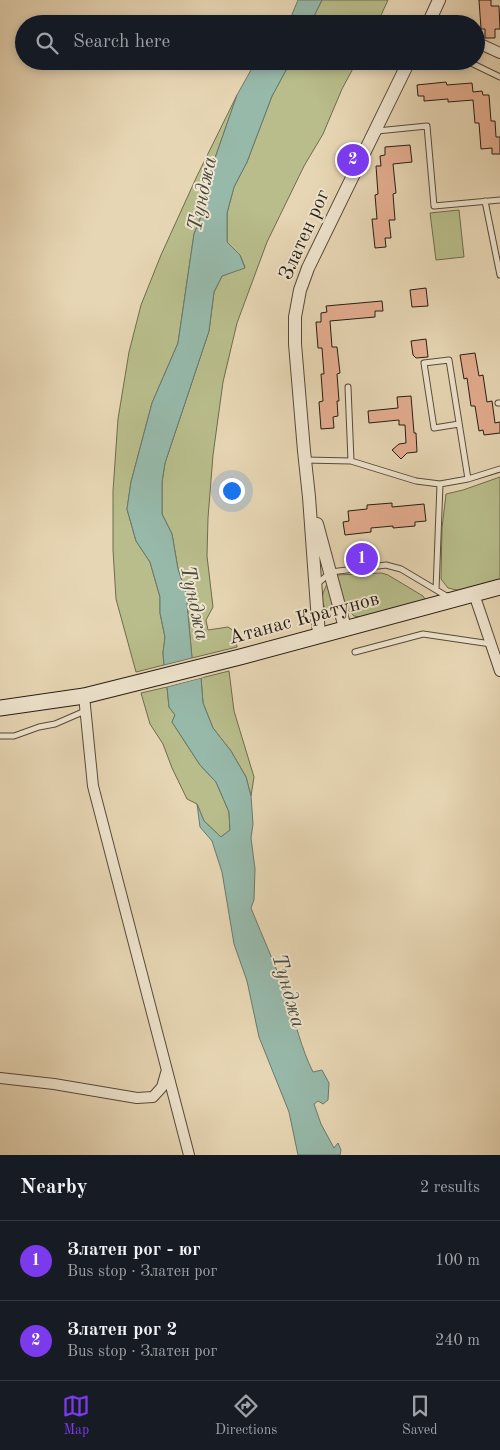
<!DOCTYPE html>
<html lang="en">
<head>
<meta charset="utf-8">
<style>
	:root { --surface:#171b24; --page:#242831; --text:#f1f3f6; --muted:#9ea1a6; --line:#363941; --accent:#7c3aed }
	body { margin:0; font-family:"Old Standard TT",serif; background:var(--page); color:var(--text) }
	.you { position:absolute; left:231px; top:490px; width:18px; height:18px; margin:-12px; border:4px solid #fff; border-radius:50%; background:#1a73e8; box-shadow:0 0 0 8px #1a73e833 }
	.badge { display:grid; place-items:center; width:32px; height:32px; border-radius:50%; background:var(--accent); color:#fff; font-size:16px; font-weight:700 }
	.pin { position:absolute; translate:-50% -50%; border:2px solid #fff; box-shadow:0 1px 5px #0006 }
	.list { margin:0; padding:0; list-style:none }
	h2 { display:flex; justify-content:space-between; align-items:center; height:65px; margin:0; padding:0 20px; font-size:21px }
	h2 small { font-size:16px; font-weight:400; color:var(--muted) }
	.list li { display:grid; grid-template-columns:32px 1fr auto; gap:15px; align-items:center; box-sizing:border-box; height:80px; padding:0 20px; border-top:1px solid var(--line) }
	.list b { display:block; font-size:19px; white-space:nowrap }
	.list p { margin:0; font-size:16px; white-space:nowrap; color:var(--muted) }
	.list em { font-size:16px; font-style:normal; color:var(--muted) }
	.icon { flex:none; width:28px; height:28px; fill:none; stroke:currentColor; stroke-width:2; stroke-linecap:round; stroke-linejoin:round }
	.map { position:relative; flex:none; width:500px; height:1155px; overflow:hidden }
	.search { position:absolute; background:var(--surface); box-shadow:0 2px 8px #0003; left:15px; right:15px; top:15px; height:55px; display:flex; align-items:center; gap:12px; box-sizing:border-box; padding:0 18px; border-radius:28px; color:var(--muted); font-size:19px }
	.sheet { height:225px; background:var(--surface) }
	nav { display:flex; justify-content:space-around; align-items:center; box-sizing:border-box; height:70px; border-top:1px solid var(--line); background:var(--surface); font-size:14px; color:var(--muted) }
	nav a { display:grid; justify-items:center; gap:2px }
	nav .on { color:var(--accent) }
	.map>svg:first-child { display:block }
</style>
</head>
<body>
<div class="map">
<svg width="500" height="1155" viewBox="0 0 500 1155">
	<rect width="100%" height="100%" fill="#e7d6b4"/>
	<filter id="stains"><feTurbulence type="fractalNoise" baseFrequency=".004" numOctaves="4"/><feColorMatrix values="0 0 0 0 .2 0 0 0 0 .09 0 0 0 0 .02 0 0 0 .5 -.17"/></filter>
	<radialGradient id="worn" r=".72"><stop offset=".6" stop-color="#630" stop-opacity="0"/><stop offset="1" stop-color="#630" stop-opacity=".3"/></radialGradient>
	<path fill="#b8bd8b" stroke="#6e6c4e" d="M322,0H388L377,24H310Z
		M291,61H357L342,89L323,134L304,166L267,242L237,323L223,382L213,455L208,518L207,556L213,607L206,620L208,630L228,627L234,631L237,647L192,658L186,593L178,569L172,534L162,514V482L165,463L209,331L214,292L222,276L245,267L240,255L227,242V213L234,187L247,162L272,96Z
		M237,95L206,184L207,201L194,234L178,343L152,403L131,482L127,509L136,541L150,562L160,597V613L165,637L163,653L164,665L136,672L116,599L113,550V491L118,419L129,352L141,305L161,255L197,176Z
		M459,210L464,257L436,260L430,213Z
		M500,477V582L461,591L448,588L441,579L442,528L446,494L463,490Z
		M382,573L388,575L423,596L425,599L424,603L360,617L354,616L346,608L337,575Z
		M328,582L334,608L330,610L326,609C319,600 323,592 328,582Z
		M229,671L234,711L254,777L251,796L246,777L231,751L213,728L203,703L201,678Z
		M167,687L169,707L175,715L172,722L200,765L216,782L229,812L230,830L221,837L204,821L197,804L187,799L172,768L163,744L150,724L141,693Z"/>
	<path fill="#97b9aa" stroke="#697a6d" d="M298,0H322L310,24H288Z
		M256,61H291L272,96L247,162L234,187L227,213V242L240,255L245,268L222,276L214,292L209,331L165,463L162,482V514L172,534L178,569L186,593L192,658L164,665L163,653L165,637L160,613V597L150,562L136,541L127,509L131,482L152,403L178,343L194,234L207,201L206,184L237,95Z
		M201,678L203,703L213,728L231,751L246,777L251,796L253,824L251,838L255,869L254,900L251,908C263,938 277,968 287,998C296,1023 301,1048 313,1072L322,1070L329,1083L328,1100L323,1104L318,1101L314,1104L321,1124L334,1148L338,1143L341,1150L340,1155H298L289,1112L259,1037L247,981L234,944L222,872L212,841L200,827L197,804L204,821L221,837L230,830L229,812L216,782L200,765L172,722L175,715L169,707L167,687Z"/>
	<path fill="#e7d6b4" d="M201,675L204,677L164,687L166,684Z"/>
	<path fill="#e4ad90" stroke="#251c12" d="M479,0H491V6H499L500,29H495V38H485V29H481Z
		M446,82L447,85L472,83L473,92L482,91L483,95H489L491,121H495L496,137H500V154H492V148L481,149L479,123H475L473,100L448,102V99L424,101V96H418L417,85Z
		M410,145L412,162L393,164L396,193L393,194L395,220H389L391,238H385L386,247L375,248L372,219H377L375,195L378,194L376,166H381L380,156L385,155V147Z
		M426,288L428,306L412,307L410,290Z
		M382,301L383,311H375V317L330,321L332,347H337L340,373L337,374L339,401H337L338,416L333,417L334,428L321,429L319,402L323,401L321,374H324L322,348H318L316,322H321V313L327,312L326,306Z
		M426,339L428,357L416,358L413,355L411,341Z
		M475,353L479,376L483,375L487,402L492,401L495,423L500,422V433L484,435L483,430L479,431L475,406H471L467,378L464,379L460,355Z
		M411,396L414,433H416L417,452L407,453L401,459L392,450L399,444L406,443L405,425H399V420L369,423L368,411L398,408L397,397Z
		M392,503V507L424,504L426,521L415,522V526L393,528V526L371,528V532L345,535L343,522L349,521L348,511L367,509V505Z"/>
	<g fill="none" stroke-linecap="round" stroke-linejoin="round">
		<defs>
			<path id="service" d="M467,61L500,77
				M377,131L427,126L434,206L500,200
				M485,201L500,275
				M348,387L351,461
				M498,403H500
				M459,424L434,428L424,363L449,360L468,479
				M305,460L351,461L416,481L440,484L468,479L500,469
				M317,584L331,572L386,565L401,569L448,597
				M436,590L440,484
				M355,652L423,634L491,644
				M0,736H14L39,727L55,724L85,711"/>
			<path id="minor" d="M430,19L441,24
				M476,42L500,53
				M474,594L500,671
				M84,696L93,786L189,1155
				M0,1078L54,1084L137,1098L153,1097L162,1087L166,1073"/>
			<path id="tertiary" d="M428,24L439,0
				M317,524L345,628
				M319,635L309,497L304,451L295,344V317L300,290L308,268L409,61"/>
			<path id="secondary" d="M0,708L84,696L240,657L500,587"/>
		</defs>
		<use href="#service" stroke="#564a3a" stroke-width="7"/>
		<use href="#minor" stroke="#564a3a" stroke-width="12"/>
		<use href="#tertiary" stroke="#564a3a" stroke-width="14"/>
		<use href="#secondary" stroke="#251c12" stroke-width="17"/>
		<use href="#service" stroke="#efe4ce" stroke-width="5"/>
		<use href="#minor" stroke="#efe4ce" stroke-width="10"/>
		<use href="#tertiary" stroke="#efe4ce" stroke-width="12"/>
		<use href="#secondary" stroke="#efe4ce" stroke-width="15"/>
	</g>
	<g text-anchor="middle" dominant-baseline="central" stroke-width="4" stroke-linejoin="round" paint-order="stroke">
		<g font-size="20" fill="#251c12" stroke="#efe4ce">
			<text transform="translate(305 235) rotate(-66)">Златен рог</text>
			<text transform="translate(304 619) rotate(-15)">Атанас Кратунов</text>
		</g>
		<g font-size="21" font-style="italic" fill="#474b40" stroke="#efe4ce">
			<text transform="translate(203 194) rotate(-78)">Тунджа</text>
			<text transform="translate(194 603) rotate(78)">Тунджа</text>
			<text transform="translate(288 991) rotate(74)">Тунджа</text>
		</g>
	</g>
	<rect width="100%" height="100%" filter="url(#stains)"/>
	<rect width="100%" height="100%" fill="url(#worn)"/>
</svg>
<div class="you"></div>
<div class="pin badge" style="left:362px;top:559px">1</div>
<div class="pin badge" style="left:353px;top:160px">2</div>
<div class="search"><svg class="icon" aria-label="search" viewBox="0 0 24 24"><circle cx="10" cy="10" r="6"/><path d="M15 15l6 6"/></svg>Search here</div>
</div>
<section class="sheet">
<h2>Nearby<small>2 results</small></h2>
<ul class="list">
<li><span class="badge">1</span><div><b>Златен рог - юг</b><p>Bus stop · Златен рог</p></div><em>100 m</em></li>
<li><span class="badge">2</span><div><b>Златен рог 2</b><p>Bus stop · Златен рог</p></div><em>240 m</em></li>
</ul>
</section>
<nav>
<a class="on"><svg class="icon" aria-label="map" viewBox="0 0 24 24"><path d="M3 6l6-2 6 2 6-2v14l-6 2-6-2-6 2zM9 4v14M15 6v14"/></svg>Map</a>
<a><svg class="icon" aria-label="directions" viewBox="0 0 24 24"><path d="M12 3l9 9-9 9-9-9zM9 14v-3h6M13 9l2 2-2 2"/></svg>Directions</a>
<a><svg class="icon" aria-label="saved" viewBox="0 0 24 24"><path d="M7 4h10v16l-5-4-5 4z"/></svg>Saved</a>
</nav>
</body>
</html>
